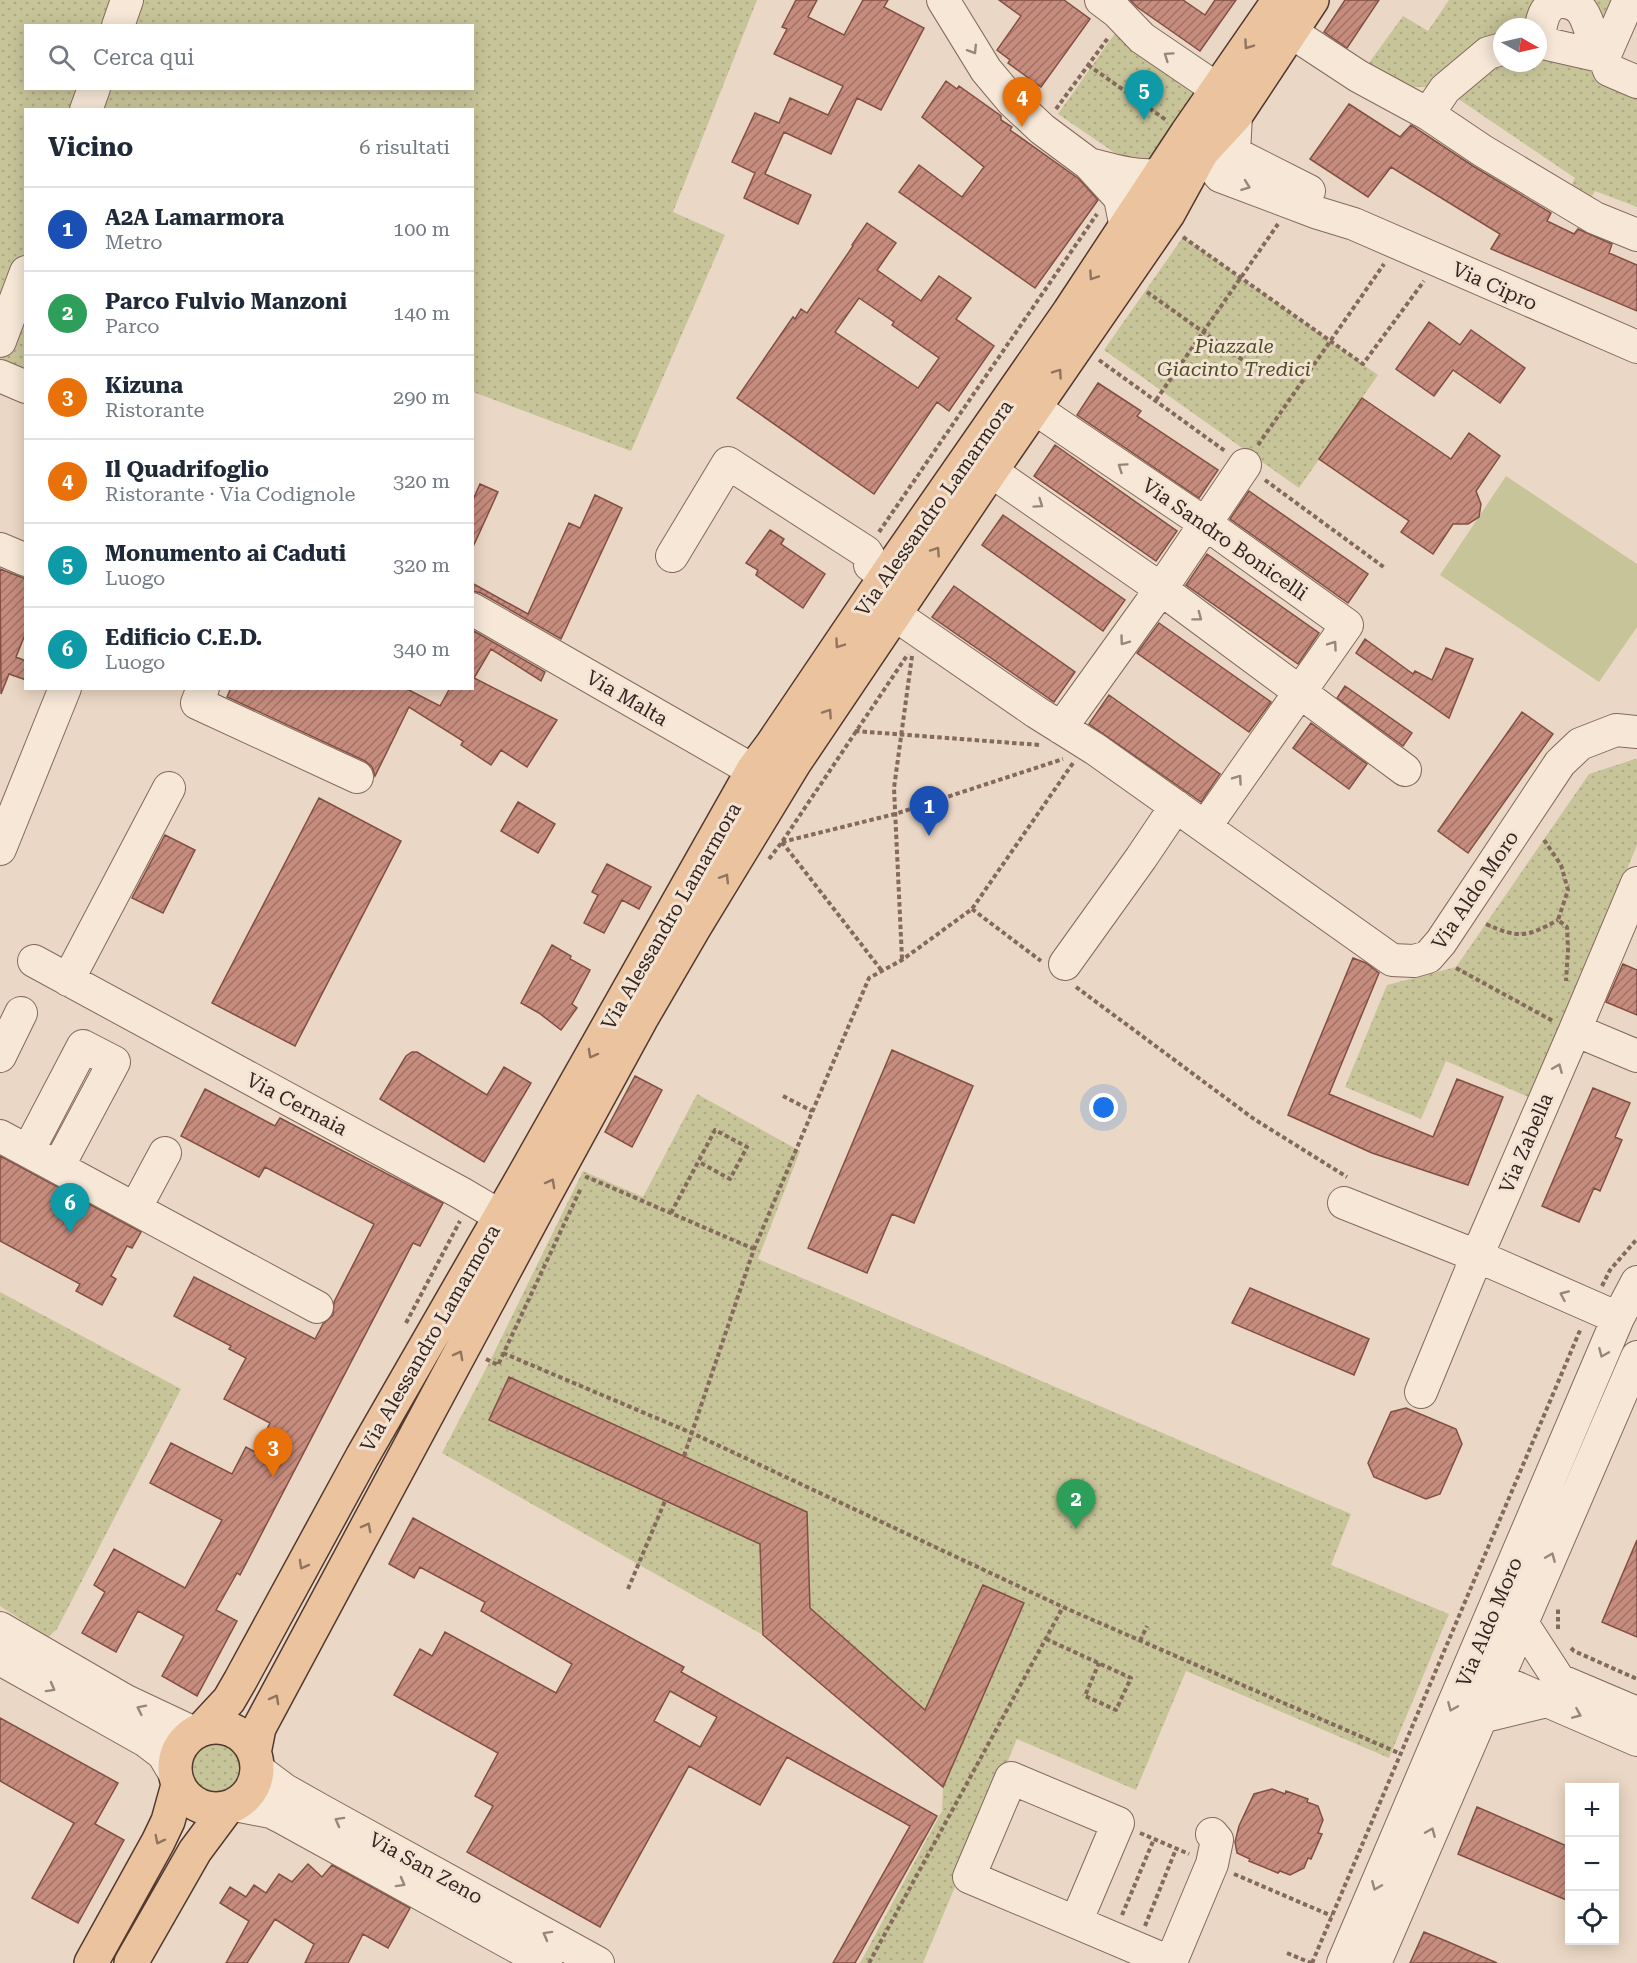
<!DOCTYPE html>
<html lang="it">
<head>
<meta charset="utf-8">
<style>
	:root { --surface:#fff; --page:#f6f6f7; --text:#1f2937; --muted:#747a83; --line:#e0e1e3; --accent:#0b8043 }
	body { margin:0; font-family:"Roboto Serif",serif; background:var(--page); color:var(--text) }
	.controls { position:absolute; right:18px; bottom:18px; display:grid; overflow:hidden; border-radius:0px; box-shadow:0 3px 15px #0003 }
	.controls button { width:54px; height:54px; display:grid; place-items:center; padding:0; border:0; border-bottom:2px solid var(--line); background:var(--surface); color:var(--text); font:30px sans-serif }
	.compass { position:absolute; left:1493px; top:18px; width:54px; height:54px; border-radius:50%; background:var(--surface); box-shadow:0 3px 15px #0003; rotate:98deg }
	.you { position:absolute; left:1104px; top:1108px; width:21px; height:21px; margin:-15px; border:4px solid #fff; border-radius:50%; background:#1a73e8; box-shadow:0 0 0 9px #1a73e833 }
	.badge { display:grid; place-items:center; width:39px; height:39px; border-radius:50%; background:var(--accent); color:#fff; font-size:20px; font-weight:700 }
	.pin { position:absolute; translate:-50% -50px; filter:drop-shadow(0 2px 3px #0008) }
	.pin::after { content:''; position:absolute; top:32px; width:21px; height:18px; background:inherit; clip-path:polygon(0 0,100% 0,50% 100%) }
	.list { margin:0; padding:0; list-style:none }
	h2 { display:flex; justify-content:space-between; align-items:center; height:78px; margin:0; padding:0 24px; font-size:26px }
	h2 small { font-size:20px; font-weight:400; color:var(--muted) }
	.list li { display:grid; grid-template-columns:39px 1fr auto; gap:18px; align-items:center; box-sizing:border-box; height:84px; padding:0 24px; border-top:2px solid var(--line) }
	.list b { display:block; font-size:22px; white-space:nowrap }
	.list p { margin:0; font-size:20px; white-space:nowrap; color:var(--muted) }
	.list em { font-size:20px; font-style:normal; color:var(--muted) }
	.icon { flex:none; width:33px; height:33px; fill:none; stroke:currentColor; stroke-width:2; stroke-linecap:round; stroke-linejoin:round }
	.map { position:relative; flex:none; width:1637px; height:1963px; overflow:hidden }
	.search { position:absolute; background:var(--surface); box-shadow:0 3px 15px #0003; left:24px; top:24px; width:450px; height:66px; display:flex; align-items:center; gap:15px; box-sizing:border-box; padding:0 21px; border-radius:0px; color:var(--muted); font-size:22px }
	.panel { position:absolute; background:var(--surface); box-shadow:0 3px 15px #0003; left:24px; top:108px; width:450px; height:582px; border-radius:0px }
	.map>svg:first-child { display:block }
</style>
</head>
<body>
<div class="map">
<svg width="1637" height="1963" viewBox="0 0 1637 1963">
	<defs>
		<pattern id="green-dots" width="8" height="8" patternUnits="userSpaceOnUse" patternTransform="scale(1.5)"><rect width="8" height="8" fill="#c8c499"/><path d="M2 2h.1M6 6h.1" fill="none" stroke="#aca883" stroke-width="1.8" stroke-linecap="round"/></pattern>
		<pattern id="building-hatch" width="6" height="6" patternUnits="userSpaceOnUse" patternTransform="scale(1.5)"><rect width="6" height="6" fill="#c68c7d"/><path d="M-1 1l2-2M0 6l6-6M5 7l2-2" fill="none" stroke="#a27266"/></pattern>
	</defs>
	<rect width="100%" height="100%" fill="#ebd7c5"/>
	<path fill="url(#green-dots)" fill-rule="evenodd" d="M0,0H757L673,212L725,235L631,451L473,392L472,110H26L25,369L0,358ZM26,26H472V88H26Z
		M1449,0H1546L1533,27H1502V35L1426,87H1403L1366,67L1403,16L1428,31Z
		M1587,0H1618L1607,24Z
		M1118,29L1205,88L1156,159L1131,164L1058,114Z
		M1538,54L1568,61L1637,92V207L1595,191L1590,200L1569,190L1575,178L1457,98L1461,86L1502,63H1538Z
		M1183,237L1378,375L1299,488L1104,350Z
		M1635,759L1637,760V845L1533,1099L1446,1061L1421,1119L1345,1087L1387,985L1456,967L1589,774Z
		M697,1094L800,1151L758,1259L1351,1514L1331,1565L1449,1614L1389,1758L1186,1671L1136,1790L1017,1739L923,1963H860L942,1811L943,1787L1024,1603L983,1585L925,1710L810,1608L807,1512L509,1377L489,1420L760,1544L763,1635L442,1453L490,1361L583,1171L643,1197Z
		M0,1292L181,1389L57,1629L48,1637L0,1606Z
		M187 1768a28 28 0 1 1 56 0a28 28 0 1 1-56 0Z"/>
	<path fill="#c8c499" d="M1506,476L1637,564V627L1599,682L1440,575Z"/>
	<path fill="url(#building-hatch)" stroke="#824f44" stroke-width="1.5" fill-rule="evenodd" d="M796,0H817L808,17L844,35L863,0H888L884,7L924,28L881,110L857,98L831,154L784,132L765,174L811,195L798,224L744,198L755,173L732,162L755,113L779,123L790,98L828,115L843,86L774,54L787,29L782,27Z
		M999,0H1064L1090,19L1041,87L1008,63L1010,60L997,50L1021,16Z
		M1130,0H1183L1205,15L1215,0H1236L1200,51L1137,7Z
		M1345,0H1379L1347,48L1324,32Z
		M946,81L957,89L959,86L1001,116V120L1012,127L1010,130L1079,179L1098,200L1035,288L899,192L919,165L962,197L984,167L922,117Z
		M1349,104L1400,137L1411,125L1473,166L1551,213L1547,221L1574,234L1578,229L1612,244L1609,253L1637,265V311L1491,249L1500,234L1391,167L1368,197L1310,159Z
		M867,223L896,243L877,270L921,301L939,276L971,298L956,319L994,346L949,411L937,402L874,494L737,398L793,317L795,319L801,309L807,313L853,246L852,245ZM859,298L894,322L892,325L939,358L918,388L835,332Z
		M1429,322L1460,345L1471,330L1525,368L1500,403L1453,370L1434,396L1396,369Z
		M1098,383L1141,411L1137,416L1218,470L1199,498L1077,415Z
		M1362,398L1451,459L1469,433L1500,456L1476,491L1481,504L1479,517L1468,524H1453L1433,554L1401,532L1409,521L1319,459Z
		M1055,445L1177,531L1156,561L1034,476Z
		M480,484L498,492L472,549V502Z
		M1249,491L1368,574L1348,603L1230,519Z
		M595,495L622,508L561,639L481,593L472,591V583L528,614L569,523L580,528Z
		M1003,515L1125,600L1103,631L982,545Z
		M770,530L784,539L781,544L825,574L803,608L756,575L758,570L746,563Z
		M1207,554L1319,633L1298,664L1186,585Z
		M0,569L26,579V632L16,657L26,661V680L9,674L1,694Z
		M954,586L1075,672L1054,702L932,617Z
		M1159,623L1271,702L1249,732L1137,653Z
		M472,630L545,672L541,681L491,649L474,678L557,720L527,767L501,750L491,765L461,745L463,741L409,707L375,776L372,767L365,761L227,697L231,688H405L440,706L450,688H472Z
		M1365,639L1413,674L1415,671L1432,680L1446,648L1473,659L1449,718L1356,653Z
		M1345,686L1412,733L1403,746L1337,698Z
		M1109,695L1220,774L1201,802L1089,724Z
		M1522,712L1553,734L1468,853L1438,831Z
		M1311,723L1367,764L1349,789L1293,748Z
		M319,798L401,841L295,1046L212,1003Z
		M518,802L555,824L538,853L501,831Z
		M165,835L195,850L163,913L132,898Z
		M607,864L651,887L639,909L622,900L604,933L584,923L598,895L592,892Z
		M552,945L571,956L570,959L590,970L572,1004L577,1008L561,1030L539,1013L521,1003Z
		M1353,958L1366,963L1379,973L1329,1094L1433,1137L1457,1079L1503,1097L1468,1185L1372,1153L1288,1115Z
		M1623,964L1637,970V1015L1606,1002Z
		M892,1050L973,1086L914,1223L892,1214L867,1273L808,1248Z
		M412,1052H417L487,1095L504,1067L531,1083L484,1162L380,1099L406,1056Z
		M635,1076L662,1090L632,1147L605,1132Z
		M1593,1088L1630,1103L1615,1137L1622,1140L1600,1191L1594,1188L1579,1222L1542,1206Z
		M205,1089L275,1126L280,1118L443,1203L420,1246L413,1243L240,1575L237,1573L216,1610L237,1621L197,1696L162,1676L184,1636L138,1611L116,1652L82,1633L105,1592L94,1585L114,1549L185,1588L222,1520L150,1483L171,1443L232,1474L246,1447L255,1452L270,1423L224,1399L246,1358L229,1349L231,1346L174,1316L194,1277L315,1339L323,1324L333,1315L334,1302L374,1224L265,1167L259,1177L181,1136Z
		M0,1156L141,1232L132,1248L127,1246L111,1276L116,1279L102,1305L76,1291L80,1284L0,1241Z
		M1250,1288L1369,1339L1354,1375L1232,1323Z
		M509,1377L807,1512L810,1608L925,1710L983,1585L1024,1603L943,1787L763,1635L760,1544L489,1420Z
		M1406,1408L1456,1429L1462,1444L1440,1494L1426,1499L1374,1477L1368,1463L1391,1412Z
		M413,1518L684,1667L681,1672L937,1816L855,1963H833L910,1826L787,1757L760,1805L689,1766L600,1927L467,1852L493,1806L475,1796L498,1753L394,1695L420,1649L432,1656L445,1632L556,1693L572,1664L481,1611L485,1602L420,1567L414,1578L389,1564ZM670,1691L717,1717L700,1747L654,1721Z
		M1637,1540V1637L1602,1622Z
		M0,1718L118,1783L95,1824L124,1840L78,1923L32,1898L74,1823L0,1781Z
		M1272,1789L1285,1794L1286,1791L1308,1799L1307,1802L1318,1806L1323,1820L1318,1833L1322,1834L1311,1859L1308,1858L1304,1868L1290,1875L1280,1871L1278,1873L1249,1861L1250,1859L1237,1853L1235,1842L1239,1826L1254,1794Z
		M1477,1807L1569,1847V1901L1458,1854Z
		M308,1864L322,1877L332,1865L410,1908L388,1948L363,1934L348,1963H305L314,1944L275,1919L247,1963H226L249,1921L220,1903L230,1887L246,1897L254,1885L266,1893L279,1874L292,1882Z
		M1424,1932L1446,1941L1497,1963H1410Z"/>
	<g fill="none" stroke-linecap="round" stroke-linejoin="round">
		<defs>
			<path id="minor" d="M943,0L986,70L1012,101L1042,129L1089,164L1120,198L1126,228
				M1101,0L1117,12L1142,38L1217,89L1236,115L1234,153
				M118,26L127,0
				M1291,32L1358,76L1428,114L1483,151L1595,218L1637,235
				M1538,41C1540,32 1541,20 1545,13C1548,7 1554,3 1560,2C1582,0 1587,19 1592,36
				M1538,42L1604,57L1629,0
				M1604,57L1609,70L1637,82
				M86,110L94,88
				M1428,114L1445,89L1488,53L1502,49
				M1187,133L1192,143L1202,152L1220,176L1318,213L1354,224L1637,347
				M1215,152L1234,153L1309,191
				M1089,164C1119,172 1151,182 1180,169
				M0,341L26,272
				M0,376L26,387
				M1034,408L1206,524L1347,625L1205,827
				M991,471L1161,589L1405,770
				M0,549L26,560
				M672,556L728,463L866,552L869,557L870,565L886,576
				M472,609L775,783
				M894,614L1036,712L1095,749L1392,960L1414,961L1428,957L1441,942L1560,763L1580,744L1616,730L1637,732
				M203,688L197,703L357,777
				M1061,728L1161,589L1245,465
				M0,849L65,688
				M34,961L461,1193L522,1229
				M1065,964L1141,858L1176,806
				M68,980L169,788
				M1575,1030L1637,883
				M0,1056L21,1013
				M0,1136L317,1307
				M28,1151L83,1046L114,1062L58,1167
				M1344,1203L1477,1256L1618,1318
				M135,1209L165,1153
				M1421,1392L1477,1256L1575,1030L1637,1056
				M1522,1623L1559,1680L1637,1713
				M0,1628L126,1701L194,1733
				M0,1659L146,1741L163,1754L175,1774
				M1486,1668L1487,1675L1547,1701
				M1481,1717L1547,1701L1637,1740
				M257,1769L285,1790L324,1812L598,1963
				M235,1805L271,1812L283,1818L546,1963
				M1076,1922L1118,1823L1011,1778L969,1877L1172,1963
				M1171,1962L1212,1864L1217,1840L1212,1834
				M1343,1963L1618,1318L1637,1282
				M1375,1963L1637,1357"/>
			<path id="major" d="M175 1768a41 41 0 1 1 82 0a41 41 0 1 1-82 0Z
				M203,1728L229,1700L240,1681L362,1457L523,1177L753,770L771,746L896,561L1069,312L1187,133L1279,0
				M254,1753L259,1728L547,1191L641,1019L694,928L795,762L991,471L1168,214L1202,152L1236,115L1312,0
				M91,1963L158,1842L168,1821L178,1785
				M131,1963L195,1851L227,1808"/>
		</defs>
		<use href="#minor" stroke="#84695c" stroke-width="34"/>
		<use href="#major" stroke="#523930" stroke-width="36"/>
		<path stroke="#84695c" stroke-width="4" stroke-dasharray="4.5 3" stroke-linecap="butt" d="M1088,65L1166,120
			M1056,109L1108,38
			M1183,237L1363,364L1424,281
			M1147,292L1261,373
			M1099,360L1225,451
			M1156,400L1278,224
			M1258,445L1384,264
			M1265,480L1385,568
			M879,532L1097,214
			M855,731L1040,745
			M1544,840L1561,865L1568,890L1558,920L1567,927L1568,950L1566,981
			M782,842L895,814L1063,759
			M782,842L882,971
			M769,859L782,842L908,654
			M972,909L1041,961
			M1486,924C1519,939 1527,937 1558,920
			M902,959L894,788L912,656
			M1456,968L1553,1021
			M1076,987L1254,1119L1347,1177
			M783,1096L812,1111
			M586,1179L587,1177L754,1249
			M671,1213L715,1130L747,1147L730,1179L699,1162
			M1602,1286L1610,1270L1637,1239
			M406,1323L460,1221
			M503,1353L694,1434L1063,1607L1401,1754
			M486,1359L498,1365L581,1188
			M684,1456L754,1249L869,978L902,960L972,909L1073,763
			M628,1589L665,1501
			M1558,1629V1607
			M1046,1639L1131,1678L1116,1710L1085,1696L1099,1663
			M1140,1641L1147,1626
			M1571,1648L1574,1651L1637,1679
			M1140,1833L1189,1854
			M1234,1874L1332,1916
			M1122,1915L1154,1839
			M1145,1926L1176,1849
			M1287,1953L1311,1963
			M869,1963L1063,1607
			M1312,1963L1581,1328"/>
		<use href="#minor" stroke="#f6e7d7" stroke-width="32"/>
		<use href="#major" stroke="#ebc49f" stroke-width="33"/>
	</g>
	<defs><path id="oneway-chevron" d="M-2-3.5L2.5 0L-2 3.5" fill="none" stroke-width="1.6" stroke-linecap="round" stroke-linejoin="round" transform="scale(1.5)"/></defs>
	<g stroke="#90745f">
		<use href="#oneway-chevron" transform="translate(1248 45) rotate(125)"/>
		<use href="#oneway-chevron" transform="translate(1093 276) rotate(124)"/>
		<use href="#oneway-chevron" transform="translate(1058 373) rotate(-55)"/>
		<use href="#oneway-chevron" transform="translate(936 551) rotate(-56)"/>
		<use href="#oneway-chevron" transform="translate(839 644) rotate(125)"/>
		<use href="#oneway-chevron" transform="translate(828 713) rotate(-56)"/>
		<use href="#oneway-chevron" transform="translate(725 878) rotate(-58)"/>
		<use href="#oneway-chevron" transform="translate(592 1054) rotate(119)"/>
		<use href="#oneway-chevron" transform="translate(551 1183) rotate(-61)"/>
		<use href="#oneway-chevron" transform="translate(459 1355) rotate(-62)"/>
		<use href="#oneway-chevron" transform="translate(367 1527) rotate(-62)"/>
		<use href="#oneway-chevron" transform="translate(303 1565) rotate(119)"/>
		<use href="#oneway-chevron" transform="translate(275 1699) rotate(-61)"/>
		<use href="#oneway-chevron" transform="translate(159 1840) rotate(117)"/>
	</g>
	<g stroke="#96867b">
		<use href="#oneway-chevron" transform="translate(973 50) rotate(58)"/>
		<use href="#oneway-chevron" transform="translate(1168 56) rotate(-145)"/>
		<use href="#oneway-chevron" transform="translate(1246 186) rotate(20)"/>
		<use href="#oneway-chevron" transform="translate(1122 467) rotate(-146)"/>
		<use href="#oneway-chevron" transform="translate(1039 504) rotate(35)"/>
		<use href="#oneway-chevron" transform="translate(1198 617) rotate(37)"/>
		<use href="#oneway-chevron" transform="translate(1124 641) rotate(126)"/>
		<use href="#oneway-chevron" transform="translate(1333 645) rotate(-55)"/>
		<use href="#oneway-chevron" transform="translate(1238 779) rotate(-55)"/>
		<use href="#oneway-chevron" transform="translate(1558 1068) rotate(-67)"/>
		<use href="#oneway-chevron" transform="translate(1564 1295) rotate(-156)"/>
		<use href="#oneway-chevron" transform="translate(1603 1353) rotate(113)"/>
		<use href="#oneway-chevron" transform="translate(1551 1557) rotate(-67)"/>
		<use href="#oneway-chevron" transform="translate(51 1688) rotate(29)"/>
		<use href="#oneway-chevron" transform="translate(1452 1707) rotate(113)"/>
		<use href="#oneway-chevron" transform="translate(141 1709) rotate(-154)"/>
		<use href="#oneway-chevron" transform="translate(1577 1714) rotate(23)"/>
		<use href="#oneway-chevron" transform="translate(339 1821) rotate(-151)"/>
		<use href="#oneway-chevron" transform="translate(1431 1832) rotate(-67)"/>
		<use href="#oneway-chevron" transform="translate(401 1883) rotate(29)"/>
		<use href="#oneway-chevron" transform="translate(1376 1886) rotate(113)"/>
		<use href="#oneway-chevron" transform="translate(547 1935) rotate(-151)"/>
	</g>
	<g text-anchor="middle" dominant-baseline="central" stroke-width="6" stroke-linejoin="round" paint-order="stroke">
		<g font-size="20" fill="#35251f" stroke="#f3e3d4">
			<text transform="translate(1495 286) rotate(24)">Via Cipro</text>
			<text transform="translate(934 508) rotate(-55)">Via Alessandro Lamarmora</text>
			<text transform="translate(1225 539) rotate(35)">Via Sandro Bonicelli</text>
			<text transform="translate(627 698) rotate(30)">Via Malta</text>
			<text transform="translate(1475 890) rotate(-56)">Via Aldo Moro</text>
			<text transform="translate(671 916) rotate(-60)">Via Alessandro Lamarmora</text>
			<text transform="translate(297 1104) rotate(28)">Via Cernaia</text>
			<text transform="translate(1526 1143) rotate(-67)">Via Zabella</text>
			<text transform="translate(430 1338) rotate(-60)">Via Alessandro Lamarmora</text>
			<text transform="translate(1489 1622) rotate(-67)">Via Aldo Moro</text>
			<text transform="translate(426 1868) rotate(29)">Via San Zeno</text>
		</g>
		<g font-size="20" font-style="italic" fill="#4f5027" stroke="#f3e3d4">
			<text x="1234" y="346">Piazzale<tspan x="1234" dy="23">Giacinto Tredici</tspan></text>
		</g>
	</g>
</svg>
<div class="controls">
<button>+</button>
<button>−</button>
<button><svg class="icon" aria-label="locate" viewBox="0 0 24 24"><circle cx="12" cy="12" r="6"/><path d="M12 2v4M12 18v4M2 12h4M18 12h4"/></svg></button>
</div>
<svg class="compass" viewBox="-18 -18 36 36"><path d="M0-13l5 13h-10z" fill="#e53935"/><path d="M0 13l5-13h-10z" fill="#747a83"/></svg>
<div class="you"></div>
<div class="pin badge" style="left:929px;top:836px;background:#1a4fb4">1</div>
<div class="pin badge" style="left:1076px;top:1529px;background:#2e9e5b">2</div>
<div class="pin badge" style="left:273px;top:1477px;background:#e8710a">3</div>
<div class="pin badge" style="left:1022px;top:127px;background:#e8710a">4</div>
<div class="pin badge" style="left:1144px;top:120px;background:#0f9aa8">5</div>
<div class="pin badge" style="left:70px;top:1233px;background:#0f9aa8">6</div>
<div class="search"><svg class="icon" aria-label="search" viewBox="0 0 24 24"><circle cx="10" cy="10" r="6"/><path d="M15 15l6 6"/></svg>Cerca qui</div>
<section class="panel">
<h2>Vicino<small>6 risultati</small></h2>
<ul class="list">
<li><span class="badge" style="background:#1a4fb4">1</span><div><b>A2A Lamarmora</b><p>Metro</p></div><em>100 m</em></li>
<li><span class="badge" style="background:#2e9e5b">2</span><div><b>Parco Fulvio Manzoni</b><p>Parco</p></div><em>140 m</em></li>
<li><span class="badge" style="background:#e8710a">3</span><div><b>Kizuna</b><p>Ristorante</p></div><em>290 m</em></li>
<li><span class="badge" style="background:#e8710a">4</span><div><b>Il Quadrifoglio</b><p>Ristorante · Via Codignole</p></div><em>320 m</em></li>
<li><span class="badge" style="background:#0f9aa8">5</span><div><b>Monumento ai Caduti</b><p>Luogo</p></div><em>320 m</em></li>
<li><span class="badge" style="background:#0f9aa8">6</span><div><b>Edificio C.E.D.</b><p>Luogo</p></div><em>340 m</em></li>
</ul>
</section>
</div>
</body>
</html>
